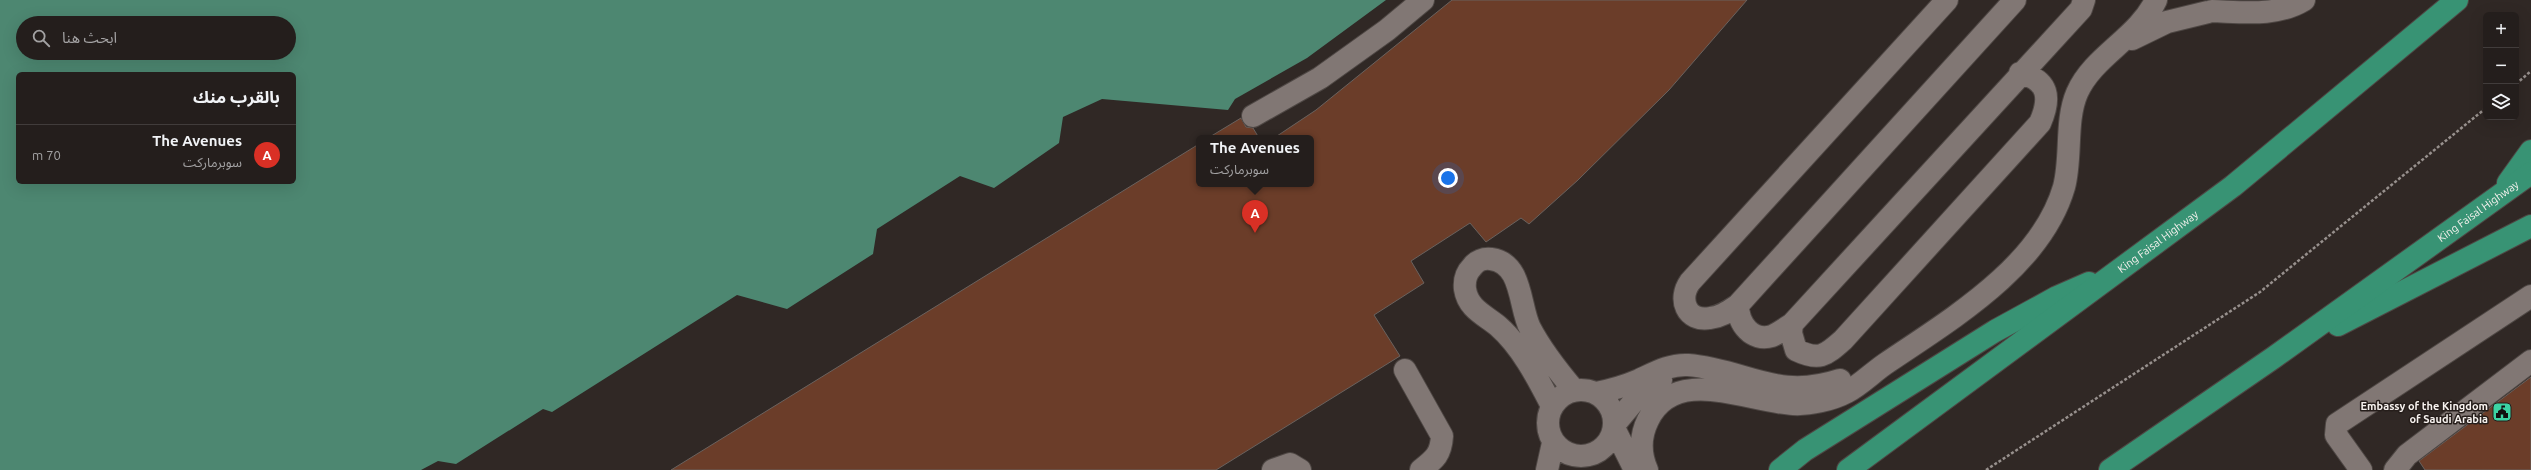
<!DOCTYPE html>
<html lang="ar">
<head>
<meta charset="utf-8">
<style>
	:root { --surface:#241e1c; --page:#2c2725; --text:#f1f3f6; --muted:#a3a2a3; --line:#413c3b; --accent:#d93025 }
	body { margin:0; font-family:Ubuntu,"Noto Sans Arabic",sans-serif; background:var(--page); color:var(--text); direction:rtl }
	.controls { position:absolute; right:12px; top:12px; display:grid; overflow:hidden; border-radius:6px; box-shadow:0 4px 16px #0002 }
	.controls button { width:36px; height:36px; display:grid; place-items:center; padding:0; border:0; border-bottom:1px solid var(--line); background:var(--surface); color:var(--text); font:20px sans-serif }
	.you { position:absolute; left:1448px; top:178px; width:14px; height:14px; margin:-10px; border:3px solid #fff; border-radius:50%; background:#1a73e8; box-shadow:0 0 0 6px #1a73e833 }
	.badge { display:grid; place-items:center; width:26px; height:26px; border-radius:50%; background:var(--accent); color:#fff; font-size:13px; font-weight:700 }
	.pin { position:absolute; translate:-50% -33px; filter:drop-shadow(0 1px 2px #0008) }
	.pin::after { content:''; position:absolute; top:21px; width:14px; height:12px; background:inherit; clip-path:polygon(0 0,100% 0,50% 100%) }
	.popup { position:absolute; left:1196px; top:135px; width:118px; height:52px; box-sizing:border-box; display:grid; place-content:center; border-radius:6px; background:var(--surface); filter:drop-shadow(0 1px 3px #0005); font-size:13px; white-space:nowrap; color:var(--muted) }
	.popup b { font-size:15px; color:var(--text) }
	.popup::after { content:''; position:absolute; left:50%; top:100%; margin-left:-8px; border:8px solid transparent; border-top-color:var(--surface) }
	.list { margin:0; padding:0; list-style:none }
	h2 { display:flex; justify-content:space-between; align-items:center; height:52px; margin:0; padding:0 16px; font-size:17px }
	h2 small { font-size:13px; font-weight:400; color:var(--muted) }
	.list li { display:grid; grid-template-columns:26px 1fr auto; gap:12px; align-items:center; box-sizing:border-box; height:60px; padding:0 16px; border-top:1px solid var(--line) }
	.list b { display:block; font-size:15px; white-space:nowrap }
	.list p { margin:0; font-size:13px; white-space:nowrap; color:var(--muted) }
	.list em { font-size:13px; font-style:normal; color:var(--muted) }
	.icon { flex:none; width:22px; height:22px; fill:none; stroke:currentColor; stroke-width:2; stroke-linecap:round; stroke-linejoin:round }
	.map { position:relative; flex:none; width:2531px; height:470px; overflow:hidden; direction:ltr }
	.search { position:absolute; background:var(--surface); box-shadow:0 4px 16px #0002; left:16px; top:16px; width:280px; height:44px; display:flex; align-items:center; gap:10px; box-sizing:border-box; padding:0 14px; border-radius:22px; color:var(--muted); font-size:15px }
	.panel { position:absolute; background:var(--surface); box-shadow:0 4px 16px #0002; left:16px; top:72px; width:280px; height:112px; border-radius:6px; direction:rtl }
	.map>svg:first-child { display:block }
</style>
</head>
<body>
<div class="map">
<svg width="2531" height="470" viewBox="0 0 2531 470">
	<rect width="100%" height="100%" fill="#302825"/>
	<path fill="#4d8771" fill-rule="evenodd" d="M0,0H1386L1307,58L1235,99L1228,110L1102,99L1063,117L1059,143L994,188L960,176L877,229L873,254L787,309L737,295L552,412L543,409L456,464L438,461L421,470H0ZM23,23H289V53H23ZM18,74H294V182H18Z"/>
	<path fill="#6b3d29" stroke="#6a625e" d="M1452,0H1747L1669,90L1578,180L1529,224L1521,218L1486,242L1470,223L1411,261L1424,283L1374,315L1400,356L1216,470H671L1199,144V184H1311V138H1274L1316,110Z
		M1241,118L1246,127L1253,128L1259,138H1208Z
		M2531,377V470H2425L2419,461Z"/>
	<g fill="none" stroke-linecap="round" stroke-linejoin="round">
		<defs>
			<path id="minor" d="M1947,0L1690,282C1678,299 1686,322 1710,318C1721,317 1729,311 1738,305L2015,0
				M2212,11C2243,12 2276,17 2304,0
				M2132,39L2167,22L2208,12
				M1253,116L1320,78L1387,30L1423,0
				M1738,305C1738,324 1752,342 1772,336C1779,333 1786,328 1792,324L2081,9L2084,0
				M1792,324L1791,333L1796,350C1819,361 1825,356 1843,340L2040,123C2051,98 2049,80 2020,73
				M1405,370L1442,436C1441,454 1435,459 1421,470
				M1548 423a33 33 0 1 1 66 0a33 33 0 1 1-66 0Z
				M1596,393C1611,390 1625,386 1639,380C1656,372 1670,364 1688,365C1747,370 1776,401 1840,380
				M1552,406C1538,379 1522,347 1498,326C1485,315 1468,309 1465,289C1464,280 1466,273 1472,267C1476,261 1484,258 1491,259C1523,263 1519,307 1530,328C1542,351 1558,371 1574,390
				M1614,425L1641,393L1661,380
				M1614,428L1635,470
				M1273,470L1290,464L1300,470
				M1547,470L1553,443
				M1647,470C1640,454 1640,436 1648,420C1675,364 1748,402 1793,404C1809,405 1832,400 1847,392C1862,384 1874,371 1888,362C1953,318 2041,266 2064,187C2072,157 2065,121 2077,93C2093,56 2138,38 2156,0
				M2361,470L2336,435L2337,424L2531,296
				M2395,470L2407,455L2531,361"/>
			<g id="highway">
				<path d="M2508,183L2531,151"/>
				<path d="M2338,325L2531,226"/>
				<path d="M1780,470L1805,450L1995,331L2057,297L2089,283"/>
				<path id="s1" d="M1848,470L2233,186L2457,0"/>
				<path id="s2" d="M2110,470L2273,358L2531,173"/>
			</g>
		</defs>
		<use href="#minor" stroke="#4e4744" stroke-width="24"/>
		<use href="#highway" stroke="#4e4744" stroke-width="24"/>
		<path stroke="#97908d" stroke-width="2.5" stroke-dasharray="3 2" stroke-linecap="butt" d="M2516,84L2531,71
			M1986,470L2260,292L2486,108"/>
		<use href="#minor" stroke="#817774" stroke-width="22"/>
		<use href="#highway" stroke="#389374" stroke-width="22"/>
	</g>
	<defs>
		<symbol id="civic-square" viewBox="-11 -11 22 22"><rect x="-9" y="-9" width="18" height="18" rx="4" fill="#3cd4a4" stroke="#261e1b"/><path d="M-.6-6.5H3V-4.5H.6V-3L4-1V1h2V6H-6V1h2V-1L-.6-3ZM-1.2 2.5V6h2.4V2.5Z" fill="#111"/></symbol>
	</defs>
	<g fill-rule="evenodd">
		<use href="#civic-square" x="2491" y="401" width="22" height="22"/>
	</g>
	<g text-anchor="middle" dominant-baseline="central" stroke-width="3" stroke-linejoin="round" paint-order="stroke">
		<g font-size="11" fill="#f7f2ef" stroke="#261e1b">
			<text stroke="none"><textPath href="#s2" startOffset="450">King Faisal Highway</textPath></text>
			<text stroke="none"><textPath href="#s1" startOffset="385">King Faisal Highway</textPath></text>
		</g>
		<g font-size="11" font-weight="bold" fill="#f7f2ef" stroke="#261e1b" text-anchor="end">
			<text x="2488" y="406">Embassy of the Kingdom<tspan x="2488" dy="13">of Saudi Arabia</tspan></text>
		</g>
	</g>
</svg>
<div class="controls">
<button>+</button>
<button>−</button>
<button><svg class="icon" aria-label="layers" viewBox="0 0 24 24"><path d="M12 4l9 5-9 5-9-5zM3 14l9 5 9-5"/></svg></button>
</div>
<div class="you"></div>
<div class="pin badge" style="left:1255px;top:233px">A</div>
<div class="popup"><b>The Avenues</b>سوبرماركت</div>
<div class="search"><svg class="icon" aria-label="search" viewBox="0 0 24 24"><circle cx="10" cy="10" r="6"/><path d="M15 15l6 6"/></svg>ابحث هنا</div>
<section class="panel">
<h2>بالقرب منك<small></small></h2>
<ul class="list">
<li><span class="badge">A</span><div><b>The Avenues</b><p>سوبرماركت</p></div><em>70 m</em></li>
</ul>
</section>
</div>
</body>
</html>
